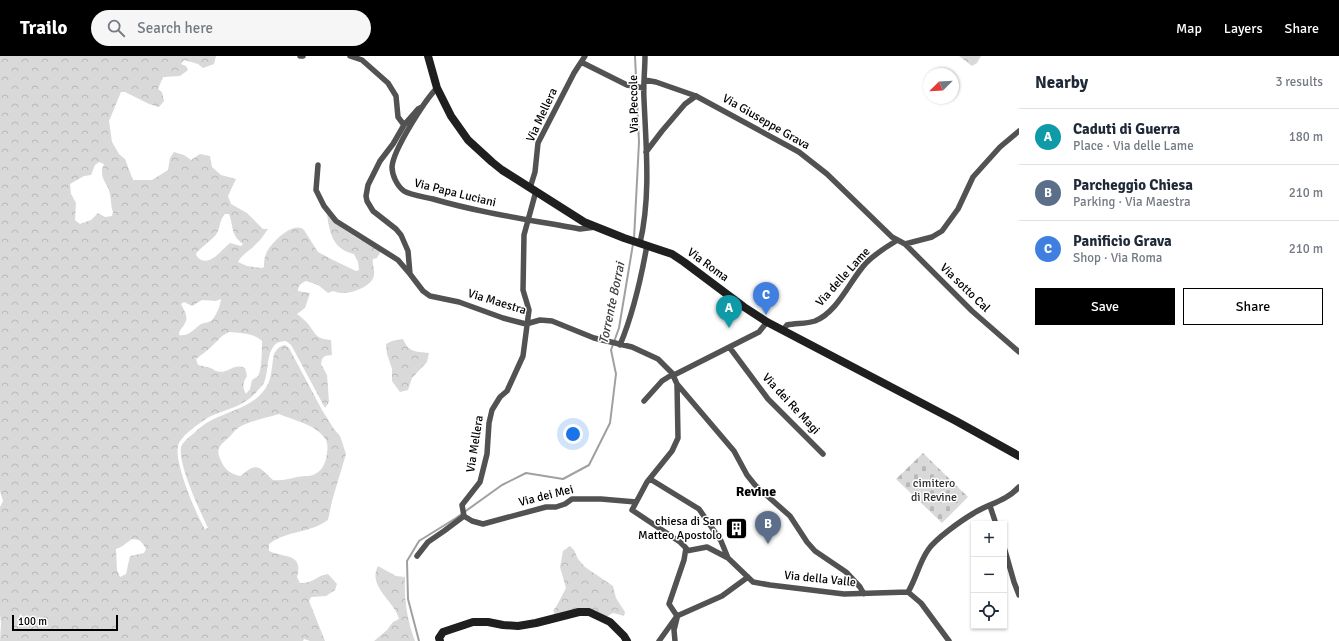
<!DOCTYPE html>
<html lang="en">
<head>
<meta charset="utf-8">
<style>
	:root { --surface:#fff; --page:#f6f6f7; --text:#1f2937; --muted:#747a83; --line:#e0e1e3; --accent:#000 }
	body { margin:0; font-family:Signika,sans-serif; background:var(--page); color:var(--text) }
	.controls { position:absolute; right:12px; bottom:12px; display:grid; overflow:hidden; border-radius:0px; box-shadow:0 1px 3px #0004 }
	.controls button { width:36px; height:36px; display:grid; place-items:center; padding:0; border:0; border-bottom:1px solid var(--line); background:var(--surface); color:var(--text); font:20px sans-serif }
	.compass { position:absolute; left:923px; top:12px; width:36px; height:36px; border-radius:50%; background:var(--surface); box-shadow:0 1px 3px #0004; rotate:246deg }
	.scale { position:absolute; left:12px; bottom:10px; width:106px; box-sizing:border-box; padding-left:4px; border:2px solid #000; border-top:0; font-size:11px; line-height:14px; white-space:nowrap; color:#000; -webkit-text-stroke:3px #fff; paint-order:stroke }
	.you { position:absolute; left:573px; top:378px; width:14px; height:14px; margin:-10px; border:3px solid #fff; border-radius:50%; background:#1a73e8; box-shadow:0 0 0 6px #1a73e833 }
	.badge { display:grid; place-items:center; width:26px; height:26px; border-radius:50%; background:var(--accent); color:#fff; font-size:13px; font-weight:700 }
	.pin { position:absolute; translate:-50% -33px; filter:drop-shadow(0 1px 2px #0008) }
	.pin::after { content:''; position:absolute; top:21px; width:14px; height:12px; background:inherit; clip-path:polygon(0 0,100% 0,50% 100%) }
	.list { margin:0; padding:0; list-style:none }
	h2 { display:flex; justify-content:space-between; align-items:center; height:52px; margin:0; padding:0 16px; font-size:17px }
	h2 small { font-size:13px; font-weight:400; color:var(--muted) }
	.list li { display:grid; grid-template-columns:26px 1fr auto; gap:12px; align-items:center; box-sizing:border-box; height:56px; padding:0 16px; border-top:1px solid var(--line) }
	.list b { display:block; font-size:15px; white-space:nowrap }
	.list p { margin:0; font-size:13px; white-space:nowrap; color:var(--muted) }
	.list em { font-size:13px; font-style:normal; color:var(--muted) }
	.actions { display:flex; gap:8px; padding:12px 16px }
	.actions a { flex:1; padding:9px 0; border:1px solid var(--accent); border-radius:0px; text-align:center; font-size:14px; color:var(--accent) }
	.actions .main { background:var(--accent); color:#fff }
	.icon { flex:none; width:22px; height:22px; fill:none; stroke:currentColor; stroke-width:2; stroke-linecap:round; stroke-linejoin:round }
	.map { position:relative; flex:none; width:1019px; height:585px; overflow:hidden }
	header { display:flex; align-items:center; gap:24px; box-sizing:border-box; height:56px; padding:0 20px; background:var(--accent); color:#fff }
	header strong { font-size:19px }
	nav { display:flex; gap:22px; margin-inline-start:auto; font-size:14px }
	.search { width:280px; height:36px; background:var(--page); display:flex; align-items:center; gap:10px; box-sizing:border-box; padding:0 14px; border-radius:22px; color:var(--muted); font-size:15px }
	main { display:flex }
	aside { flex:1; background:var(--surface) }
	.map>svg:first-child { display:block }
</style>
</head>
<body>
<header>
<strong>Trailo</strong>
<div class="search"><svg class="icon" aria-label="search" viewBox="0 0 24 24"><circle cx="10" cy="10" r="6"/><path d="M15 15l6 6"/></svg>Search here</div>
<nav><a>Map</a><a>Layers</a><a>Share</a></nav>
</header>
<main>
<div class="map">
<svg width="1019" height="585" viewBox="0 0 1019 585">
	<defs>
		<pattern id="forest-crowns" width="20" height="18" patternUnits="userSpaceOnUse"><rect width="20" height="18" fill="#d9d9d9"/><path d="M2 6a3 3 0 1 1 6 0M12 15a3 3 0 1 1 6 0" fill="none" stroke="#b8b8b8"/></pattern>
		<pattern id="cemetery-stones" width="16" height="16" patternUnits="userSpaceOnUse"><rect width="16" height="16" fill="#d9d9d9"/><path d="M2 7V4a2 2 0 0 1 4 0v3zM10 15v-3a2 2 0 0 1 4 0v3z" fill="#b8b8b8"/></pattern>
	</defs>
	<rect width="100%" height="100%" fill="#fff"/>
	<path fill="url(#forest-crowns)" fill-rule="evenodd" d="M0,0H216L214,8L203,12L198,8L184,4L181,8L186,10L188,14L180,20L163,21L158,33L162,36L164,45L159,51L149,48L125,36H121L109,65L112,86L119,98L125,103L133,124H152L168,114L170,102L174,96L184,99L191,104L200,98L210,100L212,111L221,119L236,123L228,140L231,148L247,157L263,173H268C264,178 261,184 256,188C250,195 242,198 238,206L247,210L262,212L264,211C264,207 264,202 266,198C270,188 293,164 304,174L318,196L333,204L356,215L359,214L358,206L354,198C333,194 329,176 327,157L338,169L357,182L381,195L377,202L373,203C372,209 375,214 374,219C373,230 351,238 342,237C339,237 336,236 333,235L328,237L318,229L306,225C302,227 298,229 298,235L310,237L305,252L297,258C301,261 306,265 309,269C316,279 317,283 331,284L332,299L325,300L322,303L321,308L327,319L329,346L325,352L295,296L291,289L286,285C283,285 279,286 277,287C266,295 269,313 265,324C264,328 261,331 258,334C247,349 228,353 211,360C202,365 180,380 178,390C174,407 196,458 205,473L208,472C200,455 178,409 181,391C183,386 189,381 193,378C198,373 204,368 210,365C231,354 256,351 268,328C272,320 272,307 274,298C277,293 279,290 285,289L289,292L322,354L334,373L340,380L346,398L332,445L328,464C310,477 286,475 269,488V495C284,502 304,497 297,521L300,527C315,527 315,520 328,518L337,528L335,534L326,540L311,541L309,545L325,585H310L304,583L303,585H0L1,567L0,559V451L3,445L0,435ZM99,106L104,108C98,122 107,125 110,138C111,144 111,150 113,157L112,160L105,161L98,157L91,164L80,168L75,164L76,147L71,138L70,128L84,120L91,119L95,109ZM225,158H229C234,171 230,178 243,188L241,190L230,187C221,194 207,215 196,199L197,196C203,190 210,185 215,180C221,173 218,166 225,158ZM221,243C220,250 217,258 212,264C209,267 205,266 201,268C194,273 188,281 179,279C179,273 183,272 185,267C189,261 184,254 181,248L184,246L192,250L202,244L216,245ZM229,276C239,277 254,277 262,285C262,292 262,314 258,320C257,321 254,323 252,324L250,333L246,338C242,331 243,326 247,320L245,312C233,306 228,319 216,315C215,315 214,314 213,313C209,311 203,310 198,309L196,303L209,293L222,280ZM279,358C293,364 313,368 323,380C328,385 328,391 327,397C326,408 321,418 309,420C305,420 301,420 297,421C288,423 282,425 273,424C260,413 258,404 241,420C233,419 225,414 222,407C216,395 217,392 227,383C231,380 234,375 238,372C248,365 267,362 279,358ZM132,483C140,483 142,486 146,493L144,497L130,500L126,518L120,521L117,514L116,493L121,491Z
		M959,0H981L977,7L972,10Z
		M403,283C409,297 415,295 429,297L427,306L412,322L408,334L400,336L392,325V313L387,298L386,288L392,285Z
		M570,490L574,494L578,503L585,511L613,530L616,542L625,556L624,560L613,557L606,561L597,556L555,559L553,554L556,551L566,532L560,511L563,495Z
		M378,510L396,520L405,521C404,544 407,564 415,585H374L387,574L393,566L399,563C395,545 367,531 378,510Z"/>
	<path fill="url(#cemetery-stones)" d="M923,397L968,441L942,467L896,423Z"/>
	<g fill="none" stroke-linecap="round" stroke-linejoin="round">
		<path stroke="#a0a0a0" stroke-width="2" d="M634,183L639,86L635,0
			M419,585L408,543L407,505L419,485L456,462L502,429L526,417L563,423L589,409L610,367L616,318L611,294L619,272L633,188"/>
		<path stroke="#525252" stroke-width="5.5" d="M300,0H303
			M350,0L362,4L388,27L396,40L398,61L404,69
			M581,6L627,29L644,32
			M645,24L656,26L696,40L799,96L827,118L892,181L905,188L972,255L1019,296
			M437,32C425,44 393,94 392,111C392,119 397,130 404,135C410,139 425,141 433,143C481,157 531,164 580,173L596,171
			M422,51L418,53L404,69L393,88L380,105L368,129L366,140L367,145L373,155L396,173L401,179L408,195L410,218L423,235L430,240L459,246L503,262L526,268L540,264L552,265L594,282L632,291L658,303L672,317L677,328L734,395L747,419L755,429L790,460L807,486L815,495L846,516L860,531L864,538
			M646,96L662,75L685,48L696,40
			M318,109L316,134L324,150L336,165L398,204L410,218
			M530,132L535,116L538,87L574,17L585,0
			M536,135L524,179L523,234L529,254L523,300L507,335L500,341L492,354L489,367L487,398L480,426L462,449L464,460L472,465L483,468L546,451H556L565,448L572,443H601L636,446
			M640,187C651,140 646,91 644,43C643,29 645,14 645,0
			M905,188L932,181L942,175L958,153L973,121L1000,91L1019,75
			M783,274L787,269C796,267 806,268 815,265C838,256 850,224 866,207C875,198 886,191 896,185
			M620,289C633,258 641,223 647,189
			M730,292L768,343L823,398
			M674,319L759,276L767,266
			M677,328L678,382L672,395L647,426L632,454L680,486L686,492L684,504L669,548L677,560
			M644,345L662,325L673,318
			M650,423L699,453L721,485L728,502L753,526L770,529L844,538L908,536L921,547L949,585
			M990,450L996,468
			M1004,491L1014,526L1019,539
			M686,495L707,491L728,502
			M417,500L428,486L444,475L464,460
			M908,536C916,523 919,507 928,494C935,483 962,464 974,457C990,447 1005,446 1019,431
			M659,585L677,560L722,540L748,521
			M675,585L674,574L677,562"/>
		<path stroke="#1f1f1f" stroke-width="8" d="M428,0L437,32L451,60L468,84L492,106L502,114L584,166L624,182L672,198L684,206L744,251L767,266L956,365L1019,400
			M440,585L439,582L443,576L473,566H488L503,569L518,570L536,567L579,556H589L610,566L624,580L627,585"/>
	</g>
	<defs>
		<symbol id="building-square" viewBox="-11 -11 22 22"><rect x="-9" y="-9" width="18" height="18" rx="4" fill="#000" stroke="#fff"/><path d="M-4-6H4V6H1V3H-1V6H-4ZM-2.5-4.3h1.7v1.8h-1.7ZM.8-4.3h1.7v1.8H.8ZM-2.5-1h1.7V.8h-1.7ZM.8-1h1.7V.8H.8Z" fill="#fff"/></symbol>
	</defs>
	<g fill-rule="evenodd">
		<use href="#building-square" x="724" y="460" width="25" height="25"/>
	</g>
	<g text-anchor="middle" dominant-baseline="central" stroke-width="3" stroke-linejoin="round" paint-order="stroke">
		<g font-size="12" fill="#000" stroke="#fff">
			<text transform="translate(634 48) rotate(-91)">Via Peccole</text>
			<text transform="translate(542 59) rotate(-65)">Via Mellera</text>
			<text transform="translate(766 66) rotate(30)">Via Giuseppe Grava</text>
			<text transform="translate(455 137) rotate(14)">Via Papa Luciani</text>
			<text transform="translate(708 209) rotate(36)">Via Roma</text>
			<text transform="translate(843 221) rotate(-48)">Via delle Lame</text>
			<text transform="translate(965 232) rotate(44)">Via sotto Cal</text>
			<text transform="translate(497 246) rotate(17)">Via Maestra</text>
			<text transform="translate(791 348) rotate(47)">Via dei Re Magi</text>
			<text transform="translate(475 388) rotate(-81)">Via Mellera</text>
			<text transform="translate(546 440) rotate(-14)">Via dei Mei</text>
			<text transform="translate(820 523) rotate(6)">Via della Valle</text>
		</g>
		<g font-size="12" fill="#303030" stroke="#fff">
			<text x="934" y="427">cimitero<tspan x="934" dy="14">di Revine</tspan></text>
		</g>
		<g font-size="12" fill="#000" stroke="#fff" text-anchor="end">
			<text x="722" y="465">chiesa di San<tspan x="722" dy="14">Matteo Apostolo</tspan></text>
		</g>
		<g font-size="13" font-style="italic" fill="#414141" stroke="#fff">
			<text transform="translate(612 247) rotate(-78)">Torrente Borrai</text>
		</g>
		<g font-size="14" font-weight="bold" fill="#000" stroke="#fff">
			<text x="756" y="435">Revine</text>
		</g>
	</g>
</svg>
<div class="controls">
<button>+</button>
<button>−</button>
<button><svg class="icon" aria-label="locate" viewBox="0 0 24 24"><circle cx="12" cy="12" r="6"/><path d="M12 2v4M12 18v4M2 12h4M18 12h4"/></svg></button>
</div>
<svg class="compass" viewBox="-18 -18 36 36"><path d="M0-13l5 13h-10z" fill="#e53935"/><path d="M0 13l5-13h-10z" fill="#747a83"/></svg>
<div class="scale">100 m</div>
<div class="you"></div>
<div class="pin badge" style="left:729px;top:272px;background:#0f9aa8">A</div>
<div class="pin badge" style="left:768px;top:488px;background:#5c6f8a">B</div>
<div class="pin badge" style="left:766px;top:259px;background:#3f7fe0">C</div>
</div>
<aside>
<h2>Nearby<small>3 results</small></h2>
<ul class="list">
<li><span class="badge" style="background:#0f9aa8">A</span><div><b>Caduti di Guerra</b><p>Place · Via delle Lame</p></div><em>180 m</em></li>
<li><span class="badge" style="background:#5c6f8a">B</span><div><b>Parcheggio Chiesa</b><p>Parking · Via Maestra</p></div><em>210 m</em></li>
<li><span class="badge" style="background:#3f7fe0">C</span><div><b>Panificio Grava</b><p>Shop · Via Roma</p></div><em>210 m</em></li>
</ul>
<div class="actions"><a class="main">Save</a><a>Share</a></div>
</aside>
</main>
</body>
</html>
